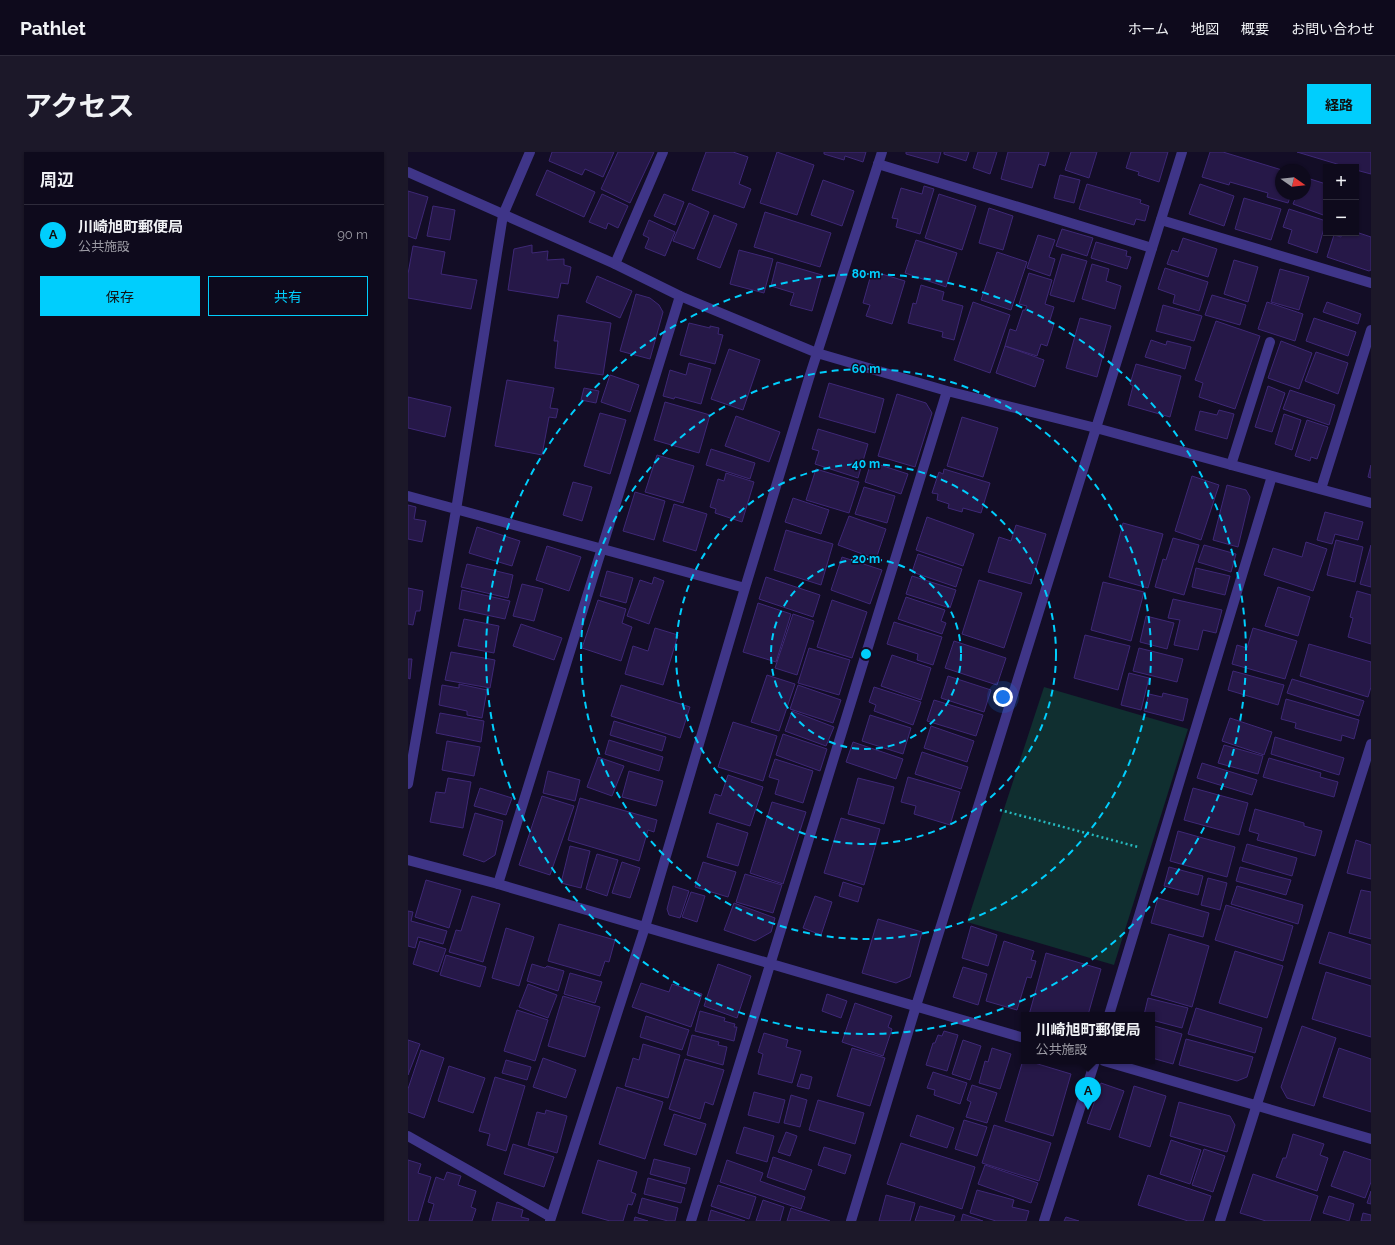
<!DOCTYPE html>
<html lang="ja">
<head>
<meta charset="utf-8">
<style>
	:root { --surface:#0e0a1c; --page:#1c1829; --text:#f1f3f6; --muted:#9b9aa3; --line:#2e2b3b; --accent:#00cefd }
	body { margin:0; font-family:Raleway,"Noto Sans JP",sans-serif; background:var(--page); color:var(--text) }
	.controls { position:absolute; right:12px; top:12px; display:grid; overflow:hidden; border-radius:0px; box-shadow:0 1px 3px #0004 }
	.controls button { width:36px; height:36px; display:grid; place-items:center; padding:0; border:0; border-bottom:1px solid var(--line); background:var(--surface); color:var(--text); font:20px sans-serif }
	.compass { position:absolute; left:867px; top:12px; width:36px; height:36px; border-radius:50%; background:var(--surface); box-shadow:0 1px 3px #0004; rotate:104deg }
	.you { position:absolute; left:595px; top:545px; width:14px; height:14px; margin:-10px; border:3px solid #fff; border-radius:50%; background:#1a73e8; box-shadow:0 0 0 6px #1a73e833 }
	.badge { display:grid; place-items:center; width:26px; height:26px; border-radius:50%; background:var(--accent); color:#111; font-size:13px; font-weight:700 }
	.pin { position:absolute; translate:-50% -33px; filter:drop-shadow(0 1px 2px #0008) }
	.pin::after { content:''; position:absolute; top:21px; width:14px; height:12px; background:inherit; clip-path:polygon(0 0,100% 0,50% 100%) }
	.popup { position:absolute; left:613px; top:860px; width:134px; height:52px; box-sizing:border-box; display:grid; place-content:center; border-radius:0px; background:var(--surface); filter:drop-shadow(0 1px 3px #0005); font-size:13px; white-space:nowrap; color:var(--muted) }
	.popup b { font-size:15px; color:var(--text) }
	.popup::after { content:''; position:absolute; left:50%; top:100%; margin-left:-8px; border:8px solid transparent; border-top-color:var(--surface) }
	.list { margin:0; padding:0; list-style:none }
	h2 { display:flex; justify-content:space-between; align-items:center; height:52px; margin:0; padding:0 16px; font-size:17px }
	h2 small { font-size:13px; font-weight:400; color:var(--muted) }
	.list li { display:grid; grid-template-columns:26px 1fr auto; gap:12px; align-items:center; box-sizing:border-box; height:60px; padding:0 16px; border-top:1px solid var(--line) }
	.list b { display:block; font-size:15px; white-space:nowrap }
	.list p { margin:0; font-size:13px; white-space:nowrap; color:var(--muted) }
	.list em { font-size:13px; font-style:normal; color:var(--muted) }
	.actions { display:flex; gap:8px; padding:12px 16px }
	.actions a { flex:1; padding:9px 0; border:1px solid var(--accent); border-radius:0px; text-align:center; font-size:14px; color:var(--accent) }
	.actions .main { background:var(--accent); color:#111 }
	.map { position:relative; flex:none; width:963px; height:1069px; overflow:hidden; border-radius:0px }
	header { display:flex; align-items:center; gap:24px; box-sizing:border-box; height:56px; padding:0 20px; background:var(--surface); border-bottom:1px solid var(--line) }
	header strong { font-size:19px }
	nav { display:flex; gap:22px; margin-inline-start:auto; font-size:14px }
	.intro { display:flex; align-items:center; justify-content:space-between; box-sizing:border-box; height:96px; padding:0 24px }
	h1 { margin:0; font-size:28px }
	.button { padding:10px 18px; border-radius:0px; background:var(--accent); color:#111; font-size:14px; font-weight:700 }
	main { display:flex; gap:24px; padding:0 24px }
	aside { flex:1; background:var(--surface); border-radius:0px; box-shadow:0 1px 3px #0004 }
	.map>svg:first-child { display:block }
</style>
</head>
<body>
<header>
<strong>Pathlet</strong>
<nav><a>ホーム</a><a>地図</a><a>概要</a><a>お問い合わせ</a></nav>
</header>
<div class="intro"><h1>アクセス</h1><a class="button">経路</a></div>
<main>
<aside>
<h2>周辺<small></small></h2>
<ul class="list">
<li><span class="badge">A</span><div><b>川崎旭町郵便局</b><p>公共施設</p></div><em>90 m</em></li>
</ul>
<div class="actions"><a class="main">保存</a><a>共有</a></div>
</aside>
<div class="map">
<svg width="963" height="1069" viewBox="0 0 963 1069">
	<rect width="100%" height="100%" fill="#130d26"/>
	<path fill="#102f30" d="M636,535L780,577L706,813L559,770Z"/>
	<path fill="#261848" stroke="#3e2876" d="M144,0H206L195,25L177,17L174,23L141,9Z
		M210,0H246L222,51L193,37Z
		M298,0H325L340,5L331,32L343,37L336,56L284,38Z
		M369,0L406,13L389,63L352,51Z
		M416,0H458L455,10L437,4L436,8L416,2Z
		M498,0H533L530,11L498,2Z
		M536,0H561L558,9L536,2Z
		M570,0H589L582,22L565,16Z
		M600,0H641L637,14L631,12L624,36L593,27Z
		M663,0H689L681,26L657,18Z
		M723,0H760L751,30L730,23L731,20L718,16Z
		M802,0H815L874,18H873V42H883L880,51L859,45L860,41L822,30L821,33L794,25Z
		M889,0H963V22L948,18V15H939Z
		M139,18L187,40L176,65L128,43Z
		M652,23L672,28L666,51L646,46Z
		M899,26L918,32V64L885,52L889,42H897V33Z
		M415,28L446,39L434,74L403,63Z
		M679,32L733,48L732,51L741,54L737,69L728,67L726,73L671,57Z
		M792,32L826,44L816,74L781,62Z
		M516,34L526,37L512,82L488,75L490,67L484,66L493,36L514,42Z
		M0,39L20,45L8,87L0,84Z
		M194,42L220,54L210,76L200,71L198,77L181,70Z
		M256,42L276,50L267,73L246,64Z
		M531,42L568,54L554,98L517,86Z
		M836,46L873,57L863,88L827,77Z
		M281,51L301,60L286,97L265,89Z
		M25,54L47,58L42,88L19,84Z
		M581,56L605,64L595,98L571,91Z
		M881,57L918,69L909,101L880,91L884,78L875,75Z
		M357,60L423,81L412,115L346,95Z
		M306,63L329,72L312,116L289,107Z
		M241,68L267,80L257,104L237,96L241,86L235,83Z
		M654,77L685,86L679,104L648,94Z
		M948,80L963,85V118L961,119L919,105L926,83L933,85L934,81Z
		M630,83L647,88L641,105L647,107L642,124L619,116Z
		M775,86L809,97L800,125L759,112L764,98L770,100Z
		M508,88L549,101L538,135L497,121Z
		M688,90L719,99L718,104L723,105L719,117L683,106Z
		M124,93V101L140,99L139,108L156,107V113L163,115L160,132L153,131L150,146L100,138L106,97Z
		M5,94L37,100L33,122L69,128L63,157L0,146V122Z
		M331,98L365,107L356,141L322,132Z
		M589,100L619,110L603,158L573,148Z
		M654,102L679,109L666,150L642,143Z
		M826,108L850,115L840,150L816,142Z
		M369,110L414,123L404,159L382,153L386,141L363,134Z
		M684,112L701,117L698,129L713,134L707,157L674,147Z
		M757,116L800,130L791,159L765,151L767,143L750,137Z
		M872,117L901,125L891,158L863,150Z
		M464,119L497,129L484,172L458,164L462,153L455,151Z
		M621,121L644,128L637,152L646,155L641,171L646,172L639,194L633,192L629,204L597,194L602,177L608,179L615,158H617L619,154L611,152Z
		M189,124L224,139L212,166L178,150Z
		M513,133L536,140L534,148L555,154L546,188L534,185L535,180L500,171L505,151L508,152Z
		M228,142L242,146L251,153L255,160L242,207L212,199Z
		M804,143L838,153L832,173L797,163Z
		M565,150L602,163L582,221L546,208Z
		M859,150L895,162L887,189L850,177Z
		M919,150L953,162L950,172L915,160Z
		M755,153L794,164L786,189L748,179Z
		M150,163L203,171L195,223L147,216L150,189H146Z
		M672,166L703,174L689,225L658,216Z
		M906,166L948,180L940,204L898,189Z
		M808,169L852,184L827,257L791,245L795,231L787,228Z
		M281,171L302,176V174L311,176L310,182L315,183L307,212L272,203Z
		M743,188L758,193L759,189L783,195L777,217L737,205Z
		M873,189L904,201L891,237L860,226Z
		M597,194L636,208L627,235L588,221Z
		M321,197L352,208L335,258L303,247Z
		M908,200L940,211L930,242L897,229Z
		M281,211L303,217L293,252L267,245L266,247L255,244L262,218L278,223Z
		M728,212L773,224L762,265L720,253L725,234L722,232Z
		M202,223L231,233L222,260L193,250Z
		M99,228L146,236L142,256L150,257L148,266L141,265L134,303L87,294Z
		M421,231L476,247L467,281L411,265Z
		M860,234L877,241L864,280L847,275Z
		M176,236L191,239L188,251L173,248Z
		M882,238L927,253L921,273L875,257Z
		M489,242L518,251L524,261L507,315L470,304Z
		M0,245L43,255L37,285L0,276Z
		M257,250L302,263L291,301L246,288Z
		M811,258L826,262L819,287L787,278L792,259L809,263Z
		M192,261L218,268L202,322L176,314Z
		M876,262L893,268L884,298L867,292Z
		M328,264L372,280L361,310L317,294Z
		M554,265L590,276L575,325L539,314Z
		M899,268L920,275L909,307L903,305L902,309L887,304Z
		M410,277L460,292L450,326L407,312L411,299L404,297Z
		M303,297L347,311L342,327L298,313Z
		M249,303L286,314L275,351L237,340Z
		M463,310L500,322L493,342L457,330Z
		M963,313V326L960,325Z
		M408,317L451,330L441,361L398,348Z
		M536,317L582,331L573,361L555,356L554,360L540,356L541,352L529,348L530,342L524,341L531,320L535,322Z
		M318,321L346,330L334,370L307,361L308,357L302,355L310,327L316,329Z
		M784,324L811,333L793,388L767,379Z
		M165,330L184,335L174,369L155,363Z
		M819,333L838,338L842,345L830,395L805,388Z
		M456,335L487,344L479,371L447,362Z
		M227,340L257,349L246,388L215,379Z
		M385,346L421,358L413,382L377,370Z
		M266,352L299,362L288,399L255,389Z
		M0,353L8,355L6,367L18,369L14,390L0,387Z
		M917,360L955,370L950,388L927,382L924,392L909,388Z
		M441,364L478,377L468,407L430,393Z
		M519,365L566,382L555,414L508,398Z
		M715,371L755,382L740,436L701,425Z
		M608,373L638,382L623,432L580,420L591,385L603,389Z
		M69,375L112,389L104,414L61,401Z
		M378,378L425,392L413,433L366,418Z
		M765,386L791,393L776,443L747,435L755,407L758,408Z
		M928,388L955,395L947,430L919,423Z
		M898,390L919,397L905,439L856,423L865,396L894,405Z
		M796,393L828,402L823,420L790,410Z
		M963,393V435L952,432Z
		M139,394L173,405L161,439L128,428Z
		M510,402L554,417L548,435L504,420Z
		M434,405L474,418L462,452L423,438Z
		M59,412L105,423L100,446L53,435Z
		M788,416L822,424L817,443L784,435Z
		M199,419L225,426L218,451L192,444Z
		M504,424L548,438L542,456L498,442Z
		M246,425L256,429L241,472L219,464L232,428L244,432Z
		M358,425L412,443L405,465L351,447Z
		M571,428L614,441L596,496L554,482Z
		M695,430L736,440L723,489L683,478Z
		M114,432L135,437L126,469L105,464Z
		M870,435L902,445L890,484L857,474Z
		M0,436L15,439L12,459H8L5,473L0,472Z
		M54,438L102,449L97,467L51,457Z
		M949,439L963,443V492L940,485L945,466L942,465Z
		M498,445L537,458L533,469L538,471L534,482L490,467Z
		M765,447L814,458L808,481L795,478L790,498L766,493L772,468L760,466Z
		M190,448L218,457L214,471L224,475L213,509L174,496Z
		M424,448L459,460L444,506L409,495Z
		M350,451L383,462L368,510L335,500Z
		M385,462L406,469L389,523L367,516Z
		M738,464L766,471L759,497L732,490Z
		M56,467L91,474L86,501L50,494Z
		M486,470L534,485L525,513L509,508L510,502L479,492Z
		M113,472L154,486L146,508L105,494Z
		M247,476L270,483L255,533L217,522L225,494L240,499Z
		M845,476L889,489L877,527L824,512L829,493L839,496Z
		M677,483L722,494L710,538L666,526Z
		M546,489L598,506L589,533L537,516Z
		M901,492L963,510V535L960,545L892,524Z
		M401,496L442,508L431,543L390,531Z
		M731,496L775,507L769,530L725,519Z
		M43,500L87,508L82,536L37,528Z
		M484,503L523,516L513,548L473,534Z
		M0,507H4L2,527L0,526Z
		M825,519L876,533L870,553L820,538Z
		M721,521L741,526L733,558L713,553Z
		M359,523L387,532L371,579L343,570Z
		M540,524L583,538L576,560L533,546Z
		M884,527L956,549L951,564L879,541Z
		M51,532L79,538L74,566L59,563V559L31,553L34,533L51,536Z
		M213,533L282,555L272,586L203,564Z
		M390,533L433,548L425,571L382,557Z
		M466,535L513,550L505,573L466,559L468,553L461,550Z
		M755,541L780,547L775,569L736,559L741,542L754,545Z
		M878,547L951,568L946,587L934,583L933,589L887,576L888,571L873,567Z
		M526,548L575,563L568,584L519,569Z
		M384,559L426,575L418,594L377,579Z
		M32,561L76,569L73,590L28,581Z
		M462,563L503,576L495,602L454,589Z
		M822,566L864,580L856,603L814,589Z
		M206,569L258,585L254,599L202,583Z
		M325,570L369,584L355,629L310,615Z
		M523,574L566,589L559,610L516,596Z
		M375,582L419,597L412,619L368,603Z
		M867,585L936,606L931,623L863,602Z
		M201,588L255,605L251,619L197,602Z
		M39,589L72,595L66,624L34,618Z
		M445,590L495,607L488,627L438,610Z
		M816,593L855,604L850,622L810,611Z
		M514,600L560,615L553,637L507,622Z
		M190,605L216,614L204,644L179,635Z
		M861,606L913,621L912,625L930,630L926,645L855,625Z
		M367,607L405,619L395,651L367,642L371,628L361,625Z
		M794,611L849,628L844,643L789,626Z
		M140,619L172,628L167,649L135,641Z
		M221,619L255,629L248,654L214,645Z
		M320,623L355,635L342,674L301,661L307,642L313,644Z
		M500,625L552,640L542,673L506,662L508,654L493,650Z
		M40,626L63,630L55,676L22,670L28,640L37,641Z
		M450,626L486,635L476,672L440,662Z
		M72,636L104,646L98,663L66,654Z
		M785,636L840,651L831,683L776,668Z
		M134,644L166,654L142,723L111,713Z
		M172,646L249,668L246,680L240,678L231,709L160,688Z
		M364,650L398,660L375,732L342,721Z
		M847,657L896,671V674L914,679L907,704L849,688L851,682L841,679Z
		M67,661L95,669L87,703L76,710L55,703Z
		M433,666L472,677L456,733L416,721Z
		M309,671L340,681L330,714L299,705Z
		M770,679L827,695L819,725L762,709Z
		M948,688L963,693V727L939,721Z
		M839,692L889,706L884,724L834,709Z
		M162,694L182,699L173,736L153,731Z
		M189,702L210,708L199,744L178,737Z
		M214,710L232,716L222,746L204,741Z
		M295,710L328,720L320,745L287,735Z
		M761,715L795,724L790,743L756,734Z
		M832,715L883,728L878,743L828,729Z
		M337,722L374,733L365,761L328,750Z
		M800,726L819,731L812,758L793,753Z
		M18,728L53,738L41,776L7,765Z
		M435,730L454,736L450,750L431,744Z
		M265,734L281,739L272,766L261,763L259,757Z
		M829,734L895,753L890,772L823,752Z
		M953,738L963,740V787L941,781Z
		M283,740L297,744L289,770L274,765Z
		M64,744L92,752L75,810L41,800L48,778L53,779Z
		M407,744L424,750L413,783L395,776Z
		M750,746L801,761L795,785L743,771Z
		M326,751L367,766L363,780L347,789L316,778Z
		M818,753L885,774L875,809L807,788Z
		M0,759L5,760L3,769L39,779L35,792L10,785L7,796L0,794Z
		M470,767L514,780L502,825L488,831L454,821Z
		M151,772L207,788L201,810L197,809L192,824L140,809Z
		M563,774L589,783L580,814L554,806Z
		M98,776L126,785L111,834L84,826Z
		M921,780L963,793V827L911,811Z
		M761,782L801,794L784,855L743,843Z
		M12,789L38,797L30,820L5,812Z
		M596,789L626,799L623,808L628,809L623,826L619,825L609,858L578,849Z
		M827,799L875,814L859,866L811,851Z
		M638,801L693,817L680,863H621Z
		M38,803L78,815L72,835L32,823Z
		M124,812L137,816L139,814L156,819L150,839L119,829Z
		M310,812L343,824L329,866L296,854Z
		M555,815L579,822L570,853L545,845Z
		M918,820L963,834V885L904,867Z
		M162,821L194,830L187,851L156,842Z
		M233,831L261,840L264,832L294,842L283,875L224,855Z
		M120,832L149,843L140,866L111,855Z
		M419,842L439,849L433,866L414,859Z
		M155,844L192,855L177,905L140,894Z
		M740,846L780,856L774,876L744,868V863H736Z
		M447,851L484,864L480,875L484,877L475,904L434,890Z
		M788,856L854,876L847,901L780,882Z
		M109,858L140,868L127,909L96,899Z
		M292,859L317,866L316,869L327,872L326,875H329L326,889L287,879Z
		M238,864L281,878L274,898L232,885Z
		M746,874L774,882L765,912L744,906V880Z
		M894,874L928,886L906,954L879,946L873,935Z
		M536,879L550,883L539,919L518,913L525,891H527L530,883L534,884Z
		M356,881L380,888L378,895L393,899L384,931L350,922L355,902L350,900Z
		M284,883L311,890L310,893L319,895L315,913L279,903Z
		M778,887L845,905L839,925L829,929L771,913Z
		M0,888L12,892L0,923Z
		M555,888L573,894L562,928L544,922Z
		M235,892L272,903L260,946L217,934L225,906L231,908Z
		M444,896L477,906L462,954L429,944Z
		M584,896L603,902L592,937L571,931L577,909L580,910Z
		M931,896L963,907V960L915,945Z
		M13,898L36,906L16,966L0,960V937Z
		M135,906L168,918L158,946L125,935Z
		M277,907L316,918L305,953L297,950L292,967L261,957Z
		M98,908L123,915L119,928L94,921Z
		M615,908L616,909H620L663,922L645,984L597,969Z
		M41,914L77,926L65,961L30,949Z
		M525,920L559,931L552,952L526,943L527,938L519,936Z
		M393,922L404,925L401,937L389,934Z
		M87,925L117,934L98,999L79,993L82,982L71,979Z
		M693,931L716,939L702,978L679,971Z
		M564,933L589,941L579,971L558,965L563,950L559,948Z
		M726,934L758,944L742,995L711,985Z
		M209,935L255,950L237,1007L191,992Z
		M346,940L377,948L371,971L340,963Z
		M383,943L399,948L392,975L376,971Z
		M410,948L456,961L447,992L401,978Z
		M771,950L822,964L827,973L819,1000L762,984Z
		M138,958L159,964L149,1001L120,993L129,960L137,962Z
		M266,962L298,972L288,1003L256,993Z
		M509,963L546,976L539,996L502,984Z
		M556,968L579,975L569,1004L547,997Z
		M586,973L643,991L631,1029L574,1011Z
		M336,975L366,984L359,1010L328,1001Z
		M378,980L389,984L382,1004L370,1000Z
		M885,982L916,992L912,1003L920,1006L909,1039L868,1025L875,1006H878Z
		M763,988L793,998L782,1032L752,1022Z
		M493,991L567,1015L554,1057L479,1032Z
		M105,992L146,1005L136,1035L96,1022Z
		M416,995L443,1003L437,1022L410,1013Z
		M796,997L817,1004L805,1040L784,1033Z
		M936,999L963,1008V1030L957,1046L923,1034Z
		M365,1005L404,1018L397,1038L359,1025Z
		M246,1007L282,1016L278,1032L242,1022Z
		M0,1008L13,1012L10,1021L23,1025L10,1069H0Z
		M190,1008L229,1020L223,1040L228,1042L224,1053L220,1052L215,1069H202L174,1061Z
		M319,1008L355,1021L352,1029L397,1045L393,1057L312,1030Z
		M577,1013L630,1031L623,1051L570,1032Z
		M39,1020L53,1024L50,1033L68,1039L63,1055L68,1057L64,1069H21L26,1052L20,1050L28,1025L36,1028Z
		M845,1022L910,1044L902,1069H858L832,1061Z
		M740,1023L803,1044L795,1069H780L730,1053Z
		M240,1026L277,1036L273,1051L236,1042Z
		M310,1033L348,1045L341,1067L303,1054Z
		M569,1038L606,1048L604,1055L621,1059L618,1069H588L562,1061Z
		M963,1039V1052L959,1051Z
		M478,1043L507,1051L502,1069H471Z
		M921,1044L946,1052L941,1069L915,1061Z
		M234,1046L270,1056L267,1069H260L230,1061Z
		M355,1048L376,1055L372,1069H348Z
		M89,1050L115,1058L113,1065L121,1067L120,1069H84Z
		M512,1054L547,1064L545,1069H507Z
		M383,1056L422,1069H379Z
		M303,1058L337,1069H300Z
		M955,1061L963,1063V1069H953Z
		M555,1062L575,1069H553Z
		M227,1065L240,1069H226Z
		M658,1065L671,1069H656Z"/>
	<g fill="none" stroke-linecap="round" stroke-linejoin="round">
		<path stroke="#26babf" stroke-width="2.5" stroke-dasharray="2 3" stroke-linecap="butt" d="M592,658L730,695"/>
		<path stroke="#3f3588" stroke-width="10" d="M470,12L744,96
			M753,68L963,131
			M207,112L255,0
			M823,313L862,190
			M913,337L963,178
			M90,732L272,144"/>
		<path stroke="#3f3588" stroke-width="10" d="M0,20L207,112L272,144L409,201L539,239L688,276L963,351
			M0,344L337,436
			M0,632L48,358L95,63L122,0
			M0,708L90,732L616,886
			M701,863L864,324
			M696,909L963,987
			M0,984L143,1065
			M142,1069L237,775L337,436L401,226L474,0
			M283,1069L539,239
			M443,1069L508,854L774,0
			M636,1069L687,909
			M812,1069L963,592"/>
	</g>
	<g fill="none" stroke="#00cefd" stroke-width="2" stroke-dasharray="7 5">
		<circle cx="458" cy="502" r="95"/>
		<circle cx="458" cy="502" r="190"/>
		<circle cx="458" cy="502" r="285"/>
		<circle cx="458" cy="502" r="380"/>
	</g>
	<circle cx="458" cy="502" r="6" fill="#00cefd" stroke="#130d26" stroke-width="2"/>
	<g font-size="12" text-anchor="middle" font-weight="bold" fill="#00cefd" stroke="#130d26" stroke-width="3" stroke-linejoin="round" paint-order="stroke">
		<text x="458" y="126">80 m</text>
		<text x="458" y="221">60 m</text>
		<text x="458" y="316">40 m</text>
		<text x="458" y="411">20 m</text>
	</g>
</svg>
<div class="controls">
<button>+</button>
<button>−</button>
</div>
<svg class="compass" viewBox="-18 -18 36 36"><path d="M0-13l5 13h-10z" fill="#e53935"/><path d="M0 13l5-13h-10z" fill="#9b9aa3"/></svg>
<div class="you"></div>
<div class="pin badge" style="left:680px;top:958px">A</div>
<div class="popup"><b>川崎旭町郵便局</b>公共施設</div>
</div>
</main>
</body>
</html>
